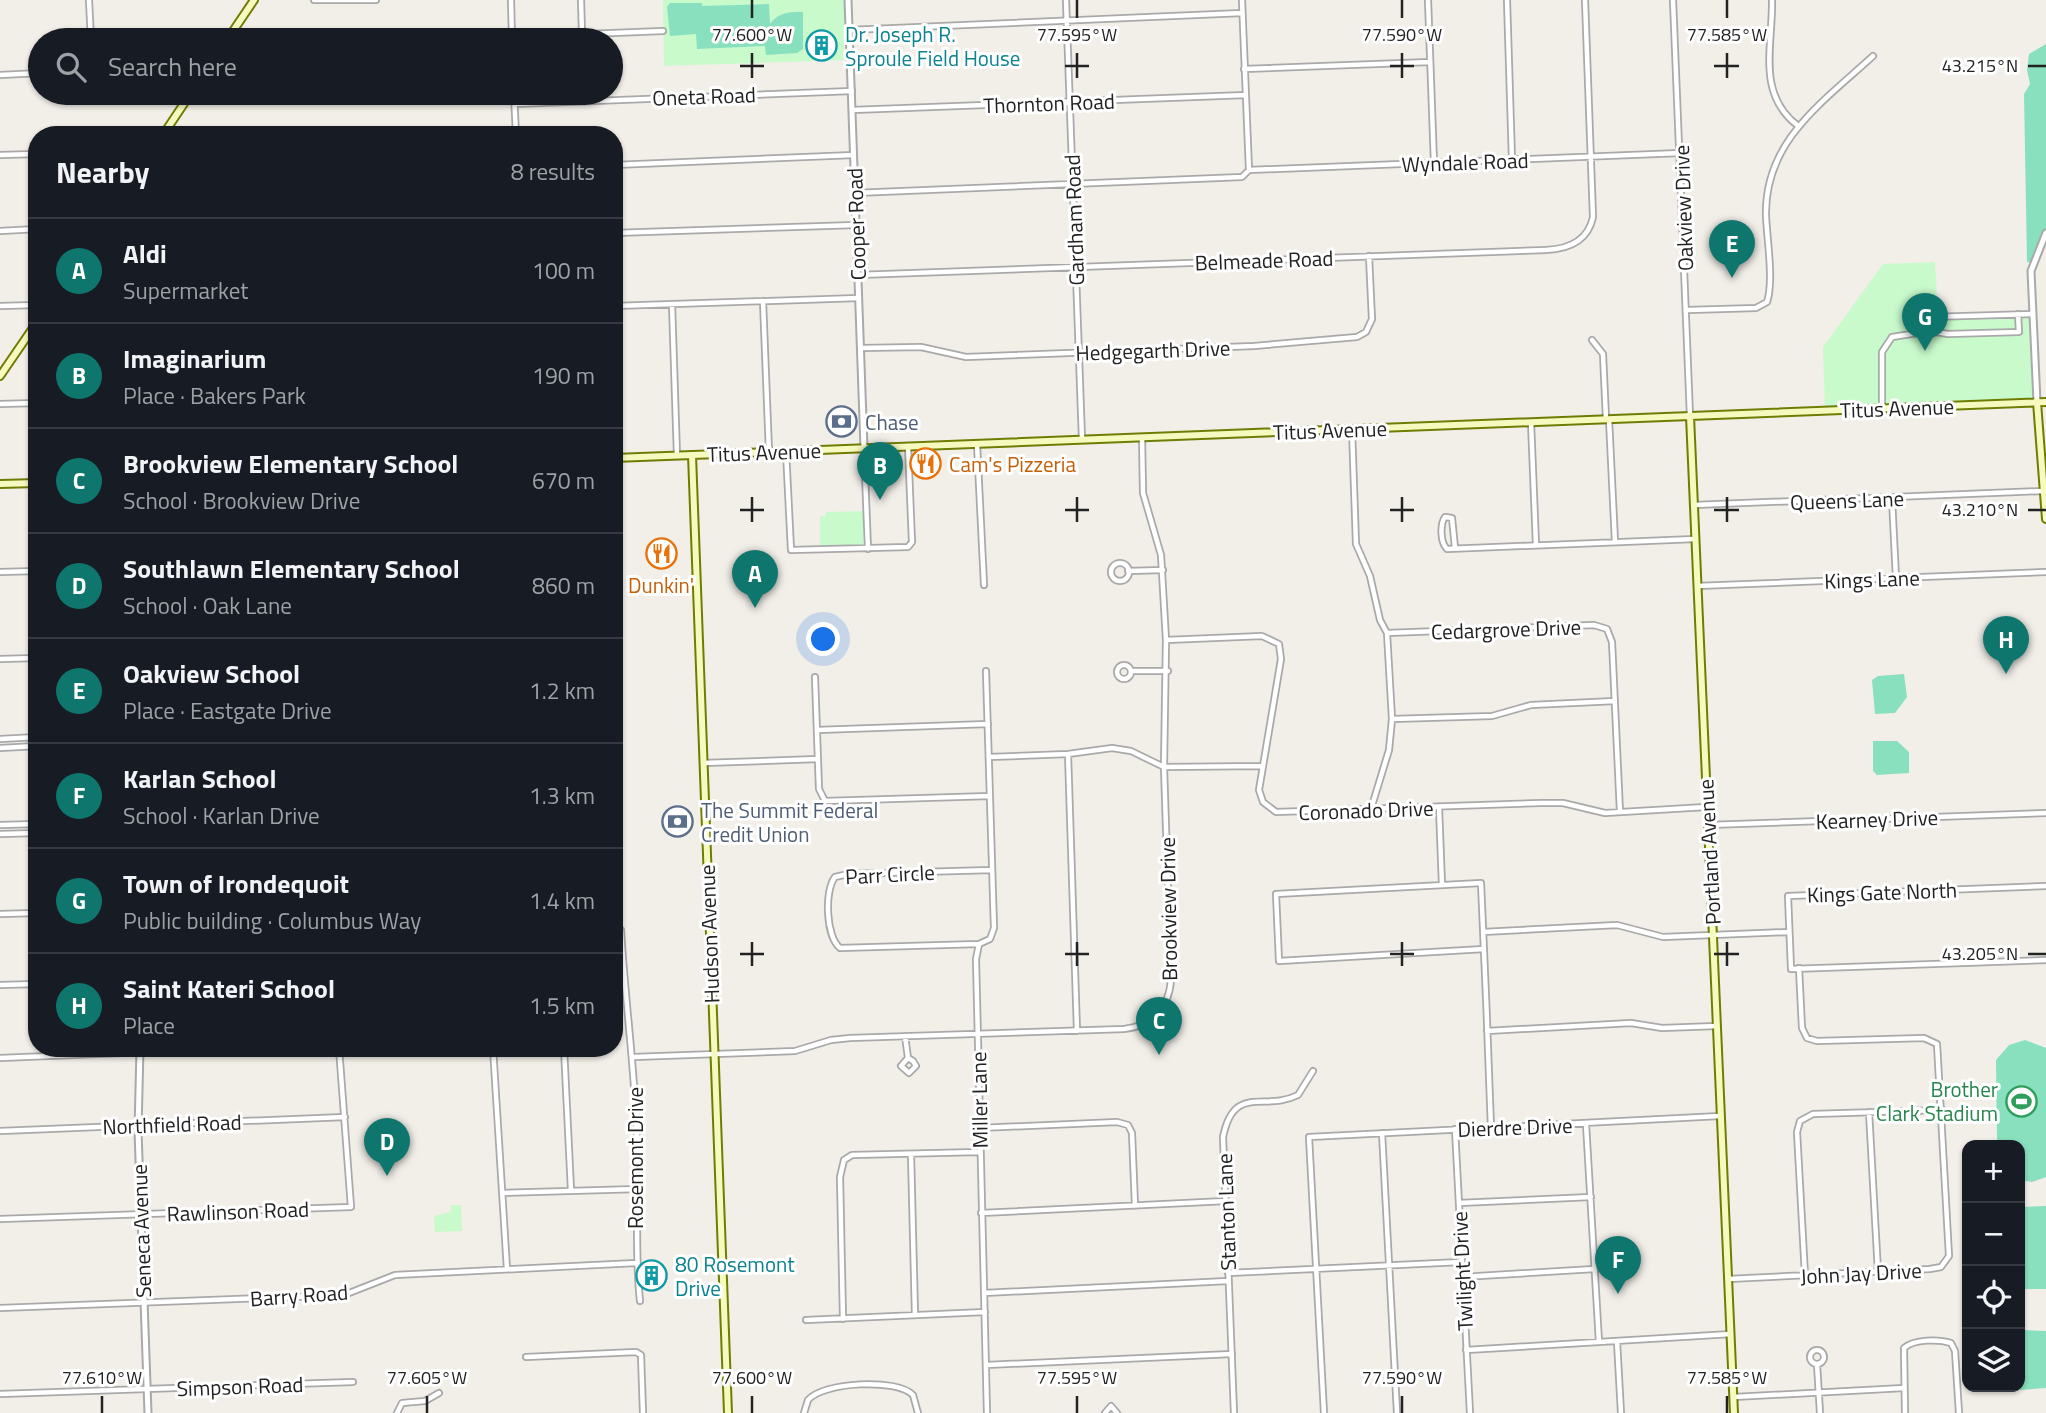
<!DOCTYPE html>
<html lang="en">
<head>
<meta charset="utf-8">
<style>
	:root { --surface:#171b24; --page:#242831; --text:#f1f3f6; --muted:#9ea1a6; --line:#363941; --accent:#0f766e }
	body { margin:0; font-family:"Titillium Web",sans-serif; background:var(--page); color:var(--text) }
	.controls { position:absolute; right:21px; bottom:21px; display:grid; overflow:hidden; border-radius:14px; box-shadow:0 2px 5px #0004 }
	.controls button { width:63px; height:63px; display:grid; place-items:center; padding:0; border:0; border-bottom:2px solid var(--line); background:var(--surface); color:var(--text); font:35px sans-serif }
	.you { position:absolute; left:824px; top:640px; width:24px; height:24px; margin:-18px; border:5px solid #fff; border-radius:50%; background:#1a73e8; box-shadow:0 0 0 10px #1a73e833 }
	.badge { display:grid; place-items:center; width:46px; height:46px; border-radius:50%; background:var(--accent); color:#fff; font-size:23px; font-weight:700 }
	.pin { position:absolute; translate:-50% -58px; filter:drop-shadow(0 2px 4px #0008) }
	.pin::after { content:''; position:absolute; top:37px; width:24px; height:21px; background:inherit; clip-path:polygon(0 0,100% 0,50% 100%) }
	.list { margin:0; padding:0; list-style:none }
	h2 { display:flex; justify-content:space-between; align-items:center; height:91px; margin:0; padding:0 28px; font-size:30px }
	h2 small { font-size:23px; font-weight:400; color:var(--muted) }
	.list li { display:grid; grid-template-columns:46px 1fr auto; gap:21px; align-items:center; box-sizing:border-box; height:105px; padding:0 28px; border-top:2px solid var(--line) }
	.list b { display:block; font-size:26px; white-space:nowrap }
	.list p { margin:0; font-size:23px; white-space:nowrap; color:var(--muted) }
	.list em { font-size:23px; font-style:normal; color:var(--muted) }
	.icon { flex:none; width:38px; height:38px; fill:none; stroke:currentColor; stroke-width:2; stroke-linecap:round; stroke-linejoin:round }
	.map { position:relative; flex:none; width:2046px; height:1413px; overflow:hidden }
	.search { position:absolute; background:var(--surface); box-shadow:0 2px 5px #0004; left:28px; top:28px; width:595px; height:77px; display:flex; align-items:center; gap:18px; box-sizing:border-box; padding:0 24px; border-radius:38px; color:var(--muted); font-size:26px }
	.panel { position:absolute; background:var(--surface); box-shadow:0 2px 5px #0004; left:28px; top:126px; width:595px; height:931px; border-radius:28px }
	.map>svg:first-child { display:block }
</style>
</head>
<body>
<div class="map">
<svg width="2046" height="1413" viewBox="0 0 2046 1413">
	<rect width="100%" height="100%" fill="#f2efe9"/>
	<path fill="#c8facc" d="M663,0H845L844,50L847,60L664,66Z
		M1935,262L1938,317L2033,313L2037,402L1825,411L1823,347L1883,264Z
		M864,511L863,546L820,548V516H826V512Z
		M451,1205H461L462,1231L435,1232L434,1216L451,1212Z"/>
	<path fill="#88e0be" d="M670,3H702V6L769,4L770,24C779,12 789,12 803,12V49L797,53L766,55L765,46L697,49L696,34L670,36L667,7Z
		M2046,44V233L2033,263L2027,262L2024,94L2030,84L2027,70L2029,54Z
		M1904,674L1907,697L1895,713L1875,714L1872,680L1878,676Z
		M1873,741H1897L1909,752V773L1877,775L1873,771Z
		M2025,1040L2046,1048V1177L2032,1182L2020,1180V1145H1998L1997,1141L1996,1060L2009,1045Z
		M2046,1206V1289H2020V1207Z
		M2020,1330L2046,1331V1388L2020,1390L2017,1387H2020Z"/>
	<g fill="none" stroke-linecap="round" stroke-linejoin="round">
		<defs>
			<path id="minor" d="M89,0L91,40
				M314,0H376
				M511,0L512,40
				M581,0L582,34
				M1066,0L1082,439
				M1428,0L1434,163
				M1507,0L1512,160
				M1673,0L1690,416
				M1772,0C1773,45 1756,93 1797,125
				M849,30L1242,13
				M512,37L663,31
				M1244,69L1430,62
				M0,75L40,73
				M514,93L516,135
				M515,104L852,91
				M852,110L1246,95
				M0,155L37,154
				M614,165L854,155
				M1249,170L1681,153
				M855,193L1242,177L1249,170L1242,0
				M0,231L37,229
				M614,233L856,225
				M858,275L1546,250C1568,249 1588,241 1593,217L1585,0
				M763,301L769,452
				M672,304L677,456
				M0,306L37,305
				M614,306L859,298
				M1688,310L1756,308L1767,302C1774,281 1767,240 1766,216C1764,141 1823,102 1873,56
				M1930,331V317L2033,314
				M1592,340L1603,354L1606,419
				M861,348L921,347L966,357L1254,346L1357,337L1366,332L1372,319L1369,256
				M0,404L37,403
				M1882,408V352L1892,337L1930,331L1948,334L2019,332L2018,314
				M1609,419L1615,542
				M1531,422L1536,545
				M1352,429L1356,544L1370,576L1380,620L1387,633L1392,719L1389,750L1371,809
				M977,444L984,585
				M864,448L868,549
				M786,451L791,550L908,547L912,542L908,446
				M1892,499L1896,578
				M1694,505L2043,491
				M1455,548L1452,518L1445,517C1440,524 1440,542 1447,549L1695,539
				M1111 572a9 9 0 1 1 18 0a9 9 0 1 1-18 0Z
				M1128,571L1163,570
				M0,572L37,571
				M1697,586L2046,572
				M1387,633L1594,625L1607,629L1612,642L1620,812
				M1166,640L1262,636L1279,644L1281,659L1259,790L1263,802L1276,812L1541,803H1563L1605,813L1706,807
				M0,659L37,658
				M1117 672a7 7 0 1 1 14 0a7 7 0 1 1-14 0Z
				M986,671L994,928L990,939L979,944L976,959L987,1413
				M1131,671H1168
				M815,677L819,789L825,801L990,796
				M1392,719L1492,716L1531,705L1615,701
				M817,730L988,724
				M0,739L37,737
				M0,748L37,746
				M1068,754L1077,1031
				M989,757L1068,754L1112,748L1131,751L1164,767L1262,766
				M703,763L818,759
				M1439,807L1442,885
				M0,825L37,824
				M1708,825L2046,813
				M0,834L37,833
				M2046,886L1788,896L1791,969L2046,960
				M0,914L37,913
				M621,930C625,1001 635,1069 637,1140C639,1194 634,1247 640,1301
				M1483,932L1617,925L1663,937L1789,932
				M979,944L840,948C826,937 824,891 835,877L848,874L992,870
				M1484,949L1279,961L1276,894L1481,883C1485,965 1488,1046 1491,1128
				M0,985L37,984
				M1487,1031L1631,1023L1662,1028L1717,1026
				M905,1036L908,1058L901,1066L909,1073L916,1066L913,1061L908,1058
				M493,1048L507,1269
				M564,1048L571,1190
				M634,1057L795,1051L831,1040L850,1038L1124,1029C1152,1026 1169,1008 1171,980L1164,767L1166,640L1161,555L1143,493L1142,437
				M0,1058L242,1048
				M1869,1112L1878,1272
				M1586,1124L1599,1342
				M979,1128L1117,1122L1128,1125L1132,1133L1135,1206
				M1455,1129L1470,1413
				M0,1131L345,1117
				M1382,1133L1397,1413
				M911,1154L915,1315
				M502,1193L638,1189
				M1459,1203L1591,1197
				M981,1213L1226,1201
				M0,1219L351,1207L339,1048
				M1228,1273L1461,1262
				M1805,1275L1797,1132L1800,1121L1813,1114L1943,1110
				M1462,1277L1594,1269
				M1728,1279L1930,1269L1941,1267L1949,1256L1937,1044L1924,1038L1817,1041L1807,1038L1802,1028L1799,968
				M984,1293L1228,1281
				M0,1308L344,1295L395,1275L636,1263
				M843,1319L840,1177L844,1160L852,1155L979,1152
				M806,1320L985,1312
				M1617,1341L1621,1413
				M1466,1350L1731,1334
				M1810 1357a7 7 0 1 1 14 0a7 7 0 1 1-14 0Z
				M526,1357L636,1352L641,1355L643,1413
				M1817,1364L1820,1413
				M986,1365L1232,1354
				M0,1394L353,1382
				M1734,1397L1904,1388
				M397,1413L402,1403L425,1401L439,1393
				M804,1413L808,1400C823,1382 897,1378 913,1395L918,1413
				M1105,1413L1111,1406L1117,1413
				M1234,1413L1223,1137C1234,1083 1264,1112 1298,1095L1313,1071
				M1324,1413L1309,1137L1720,1116
				M1905,1413L1904,1348C1914,1339 1939,1339 1951,1343L1955,1351L1959,1413"/>
			<path id="tertiary" d="M848,0L864,448
				M2037,402L2031,271L2046,233
				M140,1048L138,1131L148,1413"/>
			<path id="secondary" d="M227,40L254,0
				M163,135L191,93
				M0,376L37,322
				M2037,402L2046,519
				M1690,416L1734,1413
				M692,455L728,1413
				M614,458L2046,402
				M0,484L37,483"/>
		</defs>
		<use href="#minor" stroke="#a9a9a9" stroke-width="8"/>
		<use href="#tertiary" stroke="#a9a9a9" stroke-width="9"/>
		<use href="#secondary" stroke="#707d05" stroke-width="10"/>
		<use href="#minor" stroke="#fff" stroke-width="4.5"/>
		<use href="#tertiary" stroke="#fff" stroke-width="5"/>
		<use href="#secondary" stroke="#f7fabf" stroke-width="6"/>
	</g>
	<path fill="none" stroke="#222" stroke-width="2.5" d="M752,0V18M1077,0V18M1402,0V18M1727,0V18M752,53V78M1077,53V78M1402,53V78M1727,53V78M740,66H764M1065,66H1089M1390,66H1414M1714,66H1739M2028,66H2046M752,497V522M1077,497V522M1402,497V522M1727,497V522M740,510H764M1065,510H1089M1390,510H1414M1714,510H1739M2028,510H2046M752,942V966M1077,942V966M1402,942V966M1727,942V966M740,954H764M1065,954H1089M1390,954H1414M1714,954H1739M2028,954H2046M102,1396V1413M427,1396V1413M752,1396V1413M1077,1396V1413M1402,1396V1413M1727,1396V1413"/>
	<defs>
		<symbol id="building-ring" viewBox="-11 -11 22 22"><circle r="9.5" fill="#fff" stroke="#0f9aa8" stroke-width="1.5"/><path d="M-4-6H4V6H1V3H-1V6H-4ZM-2.5-4.3h1.7v1.8h-1.7ZM.8-4.3h1.7v1.8H.8ZM-2.5-1h1.7V.8h-1.7ZM.8-1h1.7V.8H.8Z" fill="#0f9aa8"/></symbol>
		<symbol id="bank-ring" viewBox="-11 -11 22 22"><circle r="9.5" fill="#fff" stroke="#5c6f8a" stroke-width="1.5"/><path d="M-6-4H6V4H-6ZM0-2.3a2.3 2.3 0 1 0 0 4.6a2.3 2.3 0 1 0 0-4.6Z" fill="#5c6f8a"/></symbol>
		<symbol id="restaurant-ring" viewBox="-11 -11 22 22"><circle r="9.5" fill="#fff" stroke="#e8710a" stroke-width="1.5"/><path d="M-5-6h1v4h1v-4h1v4h1v-4h1v5L-1.5 .5V6h-2V.5L-5-1ZM5-6V6H3V1.5H1.5Q1.5-4 5-6Z" fill="#e8710a"/></symbol>
		<symbol id="stadium-ring" viewBox="-11 -11 22 22"><circle r="9.5" fill="#fff" stroke="#2e9e5b" stroke-width="1.5"/><path d="M0-5a6.5 5 0 1 0 0 10a6.5 5 0 1 0 0-10ZM-3.5-1.8h7v3.6h-7Z" fill="#2e9e5b"/></symbol>
	</defs>
	<g fill-rule="evenodd">
		<use href="#building-ring" x="804" y="28" width="35" height="35"/>
		<use href="#bank-ring" x="824" y="404" width="35" height="35"/>
		<use href="#restaurant-ring" x="908" y="446" width="35" height="35"/>
		<use href="#restaurant-ring" x="644" y="536" width="35" height="35"/>
		<use href="#bank-ring" x="660" y="804" width="35" height="35"/>
		<use href="#stadium-ring" x="2004" y="1084" width="35" height="35"/>
		<use href="#building-ring" x="634" y="1258" width="35" height="35"/>
	</g>
	<g text-anchor="middle" dominant-baseline="central" stroke-width="6" stroke-linejoin="round" paint-order="stroke">
		<g font-size="21" fill="#0d838f" stroke="#fff" text-anchor="start">
			<text x="845" y="34">Dr. Joseph R.<tspan x="845" dy="24">Sproule Field House</tspan></text>
			<text x="675" y="1264">80 Rosemont<tspan x="675" dy="24">Drive</tspan></text>
		</g>
		<g font-size="21" fill="#222" stroke="#fff">
			<text transform="translate(704 96) rotate(-2)">Oneta Road</text>
			<text transform="translate(1049 103) rotate(-2)">Thornton Road</text>
			<text transform="translate(1465 162) rotate(-2)">Wyndale Road</text>
			<text transform="translate(1683 208) rotate(-92)">Oakview Drive</text>
			<text transform="translate(1074 220) rotate(-92)">Gardham Road</text>
			<text transform="translate(856 224) rotate(-92)">Cooper Road</text>
			<text transform="translate(1264 260) rotate(-2)">Belmeade Road</text>
			<text transform="translate(1153 350) rotate(-2)">Hedgegarth Drive</text>
			<text transform="translate(1897 408) rotate(-2)">Titus Avenue</text>
			<text transform="translate(1330 430) rotate(-2)">Titus Avenue</text>
			<text transform="translate(764 452) rotate(-2)">Titus Avenue</text>
			<text transform="translate(1847 500) rotate(-2)">Queens Lane</text>
			<text transform="translate(1872 579) rotate(-2)">Kings Lane</text>
			<text transform="translate(1506 629) rotate(-2)">Cedargrove Drive</text>
			<text transform="translate(1366 810) rotate(-2)">Coronado Drive</text>
			<text transform="translate(1877 819) rotate(-2)">Kearney Drive</text>
			<text transform="translate(1709 852) rotate(-93)">Portland Avenue</text>
			<text transform="translate(890 874) rotate(-3)">Parr Circle</text>
			<text transform="translate(1882 892) rotate(-2)">Kings Gate North</text>
			<text transform="translate(1168 909) rotate(-91)">Brookview Drive</text>
			<text transform="translate(709 934) rotate(-92)">Hudson Avenue</text>
			<text transform="translate(979 1100) rotate(-91)">Miller Lane</text>
			<text transform="translate(172 1124) rotate(-2)">Northfield Road</text>
			<text transform="translate(1515 1127) rotate(-2)">Dierdre Drive</text>
			<text transform="translate(635 1158) rotate(-90)">Rosemont Drive</text>
			<text transform="translate(238 1211) rotate(-2)">Rawlinson Road</text>
			<text transform="translate(1226 1212) rotate(-92)">Stanton Lane</text>
			<text transform="translate(141 1231) rotate(-92)">Seneca Avenue</text>
			<text transform="translate(1462 1271) rotate(-93)">Twilight Drive</text>
			<text transform="translate(1861 1273) rotate(-3)">John Jay Drive</text>
			<text transform="translate(299 1295) rotate(-4)">Barry Road</text>
			<text transform="translate(240 1386) rotate(-2)">Simpson Road</text>
		</g>
		<g font-size="21" fill="#4e5e75" stroke="#fff" text-anchor="start">
			<text x="865" y="422">Chase</text>
			<text x="701" y="810">The Summit Federal<tspan x="701" dy="24">Credit Union</tspan></text>
		</g>
		<g font-size="21" fill="#c56008" stroke="#fff" text-anchor="start">
			<text x="949" y="464">Cam's Pizzeria</text>
			<text x="661" y="585" text-anchor="middle">Dunkin'</text>
		</g>
		<g font-size="21" fill="#27864d" stroke="#fff" text-anchor="end">
			<text x="1998" y="1089">Brother<tspan x="1998" dy="24">Clark Stadium</tspan></text>
		</g>
	</g>
	<g font-size="18" text-anchor="middle" fill="#222" stroke="#fff" stroke-width="6" stroke-linejoin="round" paint-order="stroke">
		<text x="752" y="41">77.600°W</text>
		<text x="1077" y="41">77.595°W</text>
		<text x="1402" y="41">77.590°W</text>
		<text x="1727" y="41">77.585°W</text>
		<text x="1980" y="72">43.215°N</text>
		<text x="1980" y="516">43.210°N</text>
		<text x="1980" y="960">43.205°N</text>
		<text x="102" y="1384">77.610°W</text>
		<text x="427" y="1384">77.605°W</text>
		<text x="752" y="1384">77.600°W</text>
		<text x="1077" y="1384">77.595°W</text>
		<text x="1402" y="1384">77.590°W</text>
		<text x="1727" y="1384">77.585°W</text>
	</g>
</svg>
<div class="controls">
<button>+</button>
<button>−</button>
<button><svg class="icon" aria-label="locate" viewBox="0 0 24 24"><circle cx="12" cy="12" r="6"/><path d="M12 2v4M12 18v4M2 12h4M18 12h4"/></svg></button>
<button><svg class="icon" aria-label="layers" viewBox="0 0 24 24"><path d="M12 4l9 5-9 5-9-5zM3 14l9 5 9-5"/></svg></button>
</div>
<div class="you"></div>
<div class="pin badge" style="left:755px;top:608px">A</div>
<div class="pin badge" style="left:880px;top:500px">B</div>
<div class="pin badge" style="left:1159px;top:1055px">C</div>
<div class="pin badge" style="left:387px;top:1176px">D</div>
<div class="pin badge" style="left:1732px;top:278px">E</div>
<div class="pin badge" style="left:1618px;top:1294px">F</div>
<div class="pin badge" style="left:1925px;top:351px">G</div>
<div class="pin badge" style="left:2006px;top:674px">H</div>
<div class="search"><svg class="icon" aria-label="search" viewBox="0 0 24 24"><circle cx="10" cy="10" r="6"/><path d="M15 15l6 6"/></svg>Search here</div>
<section class="panel">
<h2>Nearby<small>8 results</small></h2>
<ul class="list">
<li><span class="badge">A</span><div><b>Aldi</b><p>Supermarket</p></div><em>100 m</em></li>
<li><span class="badge">B</span><div><b>Imaginarium</b><p>Place · Bakers Park</p></div><em>190 m</em></li>
<li><span class="badge">C</span><div><b>Brookview Elementary School</b><p>School · Brookview Drive</p></div><em>670 m</em></li>
<li><span class="badge">D</span><div><b>Southlawn Elementary School</b><p>School · Oak Lane</p></div><em>860 m</em></li>
<li><span class="badge">E</span><div><b>Oakview School</b><p>Place · Eastgate Drive</p></div><em>1.2 km</em></li>
<li><span class="badge">F</span><div><b>Karlan School</b><p>School · Karlan Drive</p></div><em>1.3 km</em></li>
<li><span class="badge">G</span><div><b>Town of Irondequoit</b><p>Public building · Columbus Way</p></div><em>1.4 km</em></li>
<li><span class="badge">H</span><div><b>Saint Kateri School</b><p>Place</p></div><em>1.5 km</em></li>
</ul>
</section>
</div>
</body>
</html>
